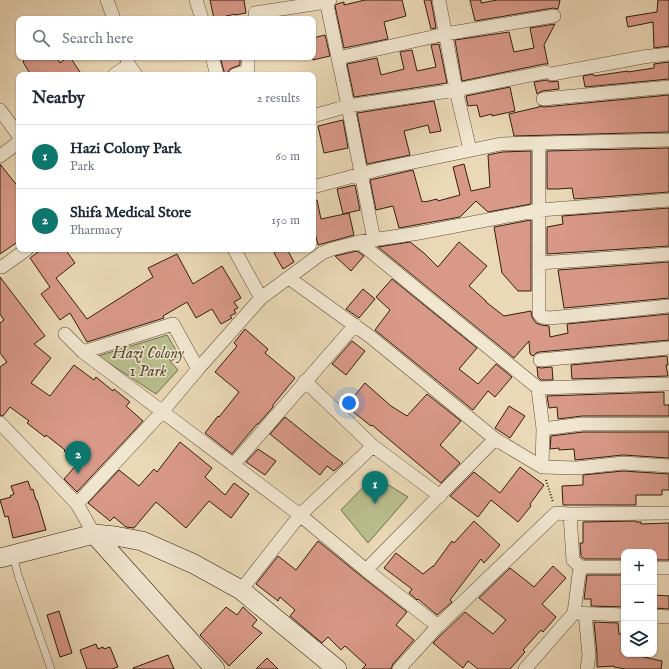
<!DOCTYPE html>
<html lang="en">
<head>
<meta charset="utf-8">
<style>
	:root { --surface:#fff; --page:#f6f6f7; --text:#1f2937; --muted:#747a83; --line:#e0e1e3; --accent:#0f766e }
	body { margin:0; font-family:"IM FELL English",serif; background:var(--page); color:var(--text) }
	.controls { position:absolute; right:12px; bottom:12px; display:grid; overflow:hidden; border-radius:8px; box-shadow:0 1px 3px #0004 }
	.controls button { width:36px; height:36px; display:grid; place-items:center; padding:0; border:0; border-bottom:1px solid var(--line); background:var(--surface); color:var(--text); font:20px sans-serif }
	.you { position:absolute; left:349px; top:403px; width:14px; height:14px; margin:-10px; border:3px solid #fff; border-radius:50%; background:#1a73e8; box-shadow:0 0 0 6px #1a73e833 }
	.badge { display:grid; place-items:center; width:26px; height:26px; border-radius:50%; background:var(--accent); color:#fff; font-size:13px; font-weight:700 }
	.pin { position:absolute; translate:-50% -33px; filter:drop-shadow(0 1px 2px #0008) }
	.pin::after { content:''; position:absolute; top:21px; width:14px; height:12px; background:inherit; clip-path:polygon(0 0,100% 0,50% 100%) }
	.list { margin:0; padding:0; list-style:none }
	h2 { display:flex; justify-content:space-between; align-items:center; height:52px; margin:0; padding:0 16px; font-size:17px }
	h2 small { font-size:13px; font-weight:400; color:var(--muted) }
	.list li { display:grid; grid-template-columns:26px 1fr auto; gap:12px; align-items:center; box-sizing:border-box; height:64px; padding:0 16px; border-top:1px solid var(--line) }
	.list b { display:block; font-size:15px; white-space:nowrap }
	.list p { margin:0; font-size:13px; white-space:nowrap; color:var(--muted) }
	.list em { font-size:13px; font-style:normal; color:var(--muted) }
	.icon { flex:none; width:22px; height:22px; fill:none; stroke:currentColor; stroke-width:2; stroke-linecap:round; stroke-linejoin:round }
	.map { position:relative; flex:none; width:669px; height:669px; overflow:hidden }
	.search { position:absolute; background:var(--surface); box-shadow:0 1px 3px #0004; left:16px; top:16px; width:300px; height:44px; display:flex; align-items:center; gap:10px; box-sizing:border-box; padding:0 14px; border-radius:8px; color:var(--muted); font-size:15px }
	.panel { position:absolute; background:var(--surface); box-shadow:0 1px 3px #0004; left:16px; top:72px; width:300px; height:180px; border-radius:8px }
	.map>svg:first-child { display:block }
</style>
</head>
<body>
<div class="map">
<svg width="669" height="669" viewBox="0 0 669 669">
	<rect width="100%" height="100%" fill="#ead8b6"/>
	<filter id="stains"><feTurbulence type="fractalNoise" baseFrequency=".005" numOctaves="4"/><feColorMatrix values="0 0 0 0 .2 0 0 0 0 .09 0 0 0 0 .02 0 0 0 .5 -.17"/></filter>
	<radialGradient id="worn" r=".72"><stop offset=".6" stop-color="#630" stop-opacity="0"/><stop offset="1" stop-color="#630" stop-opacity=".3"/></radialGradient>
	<path fill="#b8be8d" stroke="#746e4e" d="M167,335L180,357L170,361L178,370L156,394L98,356Z
		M374,476L408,497L368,543L341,510Z"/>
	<path fill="#d99989" stroke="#311e0e" d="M210,0H244L246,13L235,15V14L214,19Z
		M365,0H402L406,16L384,22L388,39L344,48L335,6L337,4L344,2V5Z
		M424,0H431L436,28L431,29Z
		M470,0H481V3L497,0H560L558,9L553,8L475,21Z
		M658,0H669V46L654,48L653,22L628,27L626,17L657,12Z
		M555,24L544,45L548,64H544L462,81L455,40L509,32L514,52L534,48L530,28Z
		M325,35L330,56L313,60V38Z
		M439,44L447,83L354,97L347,64L377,58L381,75L404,69L400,52L412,50L417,71L436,67L431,45Z
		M22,57H56L60,63L68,57H70L82,75H31L23,62L24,61Z
		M220,57H240V65L232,68L229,70L227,74L225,75Z
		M669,62V79L585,87L583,76L593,74L594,76L628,71V72L654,68V64Z
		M547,80L550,82L558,81L559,89L542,91L537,94L534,82Z
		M510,87L515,111L492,116V114L480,117L477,105L468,106L466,96Z
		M669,95V132L514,136L509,114L539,107V106L544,107Z
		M434,101L441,131L430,133L428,125L404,131L410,155L367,164L357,113Z
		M343,120L348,148L324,153L318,126Z
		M669,148V192L574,199L572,188L558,189H547V151Z
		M531,151V204L488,212L476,201L460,217L399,228L393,206L376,210L370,180L413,170L422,202L424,201L425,202L437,199L438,201L460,195L453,167L464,164L471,191L490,187L488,155L502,152Z
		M0,164L19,188V241L0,254Z
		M355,185L360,210L343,214L337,189Z
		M317,200L321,219L349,213L354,235L318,245L313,225V201Z
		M669,208V246L547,254V227L563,224L562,216Z
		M531,220V291H518L502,273L494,227Z
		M410,242L424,253L438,267L459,242L487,266L469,286L486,301V302L504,316L531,311L532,317L536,323L541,325L549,326L550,337L568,333L567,324L669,314V340L539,352L536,353L533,356L530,354L529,341L514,358L378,247Z
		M42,249H65L75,263L56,278L87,319L153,277L148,268L177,254L193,284L222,266L241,298L234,302L238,308L234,310L236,313L230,316L232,318L221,324L212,309L196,318L187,302L163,316L164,318L87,342L70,313L60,320L41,294L50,287L30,258Z
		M280,249H287L294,262L283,269L274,253Z
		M357,251L364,256L351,271L335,256Z
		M669,262V298L564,308L558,270Z
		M0,277L45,336L34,344L51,358L31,383L50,396L74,365L94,380L96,377L113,391L114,389L130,402L126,406L143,421L77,492L64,479L79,462L64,451L65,450L46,435L45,437L27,423L29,421L10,407L3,416L0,415V367L7,362L0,353V323L4,320L0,314Z
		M392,279L477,348L459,369L478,384L496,364L512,377L495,397L488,391L473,410L375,330L390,310L376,297Z
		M363,289L375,299L359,318L346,309Z
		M245,329L268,349L265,353L295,378L273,405V407L258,424H257L232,454L205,433L218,416L219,417L239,392L215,372L237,346L234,343Z
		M352,341L365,351L346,375L332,364Z
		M667,356L668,365H666L668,376L572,379L571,365Z
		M537,367L541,368L552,367L553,380H541L538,377Z
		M365,383L391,406L407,416L427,394L461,421L440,445L460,463L441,483L398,447L372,425L371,426L346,406Z
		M664,392V405H669V416H582L558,419L557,407L549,408L547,396Z
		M509,406L525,416L510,438L495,428Z
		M285,417L332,455L343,463L334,471L327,466L320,475L270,434Z
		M583,432H669V458L623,455L575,460L574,449L559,450V448L550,449L551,436Z
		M180,442L212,468L205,477L225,495L234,483L249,494L231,518L209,501L186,528L156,502L134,528L126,527L114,517L110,521L88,503L119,470L139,486L154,469L157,472Z
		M258,449L276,461L265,475L246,462Z
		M520,467L544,485L530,504L531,506L518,522L491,500L478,517L450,496L474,472L500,493Z
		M623,471L669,474V490H662V495H636V505H563L562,486L583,485V475Z
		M28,481L31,490L33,489L36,500H37L46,530L13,538L8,516L5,517L0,500L11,497L10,496L14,494L11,486Z
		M474,521L500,545L484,563L481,559L450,600L452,602L437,615L418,599L417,600L409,593L412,589L384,568L396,553L423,574L433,566V567L452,541L454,543Z
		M636,521V522H641V524L669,523V560H654V552H623V559H584L581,556L580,543H583V522Z
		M318,541L361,576L407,612L396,625L414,640L393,664L391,669H362L366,665L345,646L341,650L328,637L322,643L290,616L295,610L280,597L278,601L256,584L278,556L296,570Z
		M553,566L566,578L542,604L556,617L543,632L541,630L523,650L525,652L510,669H478L468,661L463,668L433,643L444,632L465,612L493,634L506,620L479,598L510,568L534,587Z
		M587,575H624V607L591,606V599H584Z
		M654,595L669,596V609L654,608Z
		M226,607L237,615L243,607L257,620L252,626L262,633L229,666L200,635Z
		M59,611L72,653L60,657L47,615Z
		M594,622L618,623L619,634H624V654H630L662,661L661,669H626L614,667V666L597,667V654Z
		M96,644L98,649L103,647L104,649L110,647L118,667L112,669H87L80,650Z
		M168,655L174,669H133V668Z
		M267,658L278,669H256Z"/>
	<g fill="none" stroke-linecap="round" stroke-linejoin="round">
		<defs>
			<path id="lane" d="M13,555L18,575L51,669"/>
			<path id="street" d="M107,0L114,19
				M196,0L202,19
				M326,0L348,106L374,240
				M439,0L456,90L470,150
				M255,19V13L326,2L330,0
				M126,57L129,65L136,75
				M212,57L217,75
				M338,58L445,34L554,16
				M552,74L643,57L669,54
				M114,75L129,65
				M235,75L248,71V57
				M543,99L669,87
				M0,110L19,136
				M313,116L348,106L456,90L546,72
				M669,140L539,143V314L542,317L550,318L669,306
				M0,156L19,142
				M313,187L380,169L501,144L539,143
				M359,242L538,388L543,429L542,467
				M234,249L261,298
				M539,263L669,254
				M2,267L27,249
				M289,278L372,338L495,439
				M65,334L83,352L300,515L366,570L438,626
				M83,352L173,324L198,369
				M540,360L669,348
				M305,381L373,446L440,496
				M538,388L669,384
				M0,423L45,470L77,504L94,534
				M543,429L582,424H669
				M233,465L355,325
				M77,504L162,412L198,369L261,298L322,253L332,249L359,242L419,233L540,210L669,200
				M570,514L573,560L578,565L582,567
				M654,568H669
				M366,570L495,439L542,467L577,468L623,463L669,466
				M241,590L300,515L373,446
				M574,613L579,574L582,567H624
				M585,613L589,655L587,669
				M654,616L669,617
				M399,669L438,626L556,513L570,514L669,513
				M525,669L574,613L624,615"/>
			<path id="secondary" d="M94,534L215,669
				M0,558L94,534L115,536L142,541L194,564L241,590L337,669"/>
		</defs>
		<use href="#lane" stroke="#5f4c38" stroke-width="8"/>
		<use href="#street" stroke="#5f4c38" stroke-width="14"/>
		<use href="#secondary" stroke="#311e0e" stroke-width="20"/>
		<path stroke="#311e0e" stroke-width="2" stroke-dasharray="1 2" stroke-linecap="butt" d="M546,480L553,502"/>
		<use href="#lane" stroke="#f1e6d0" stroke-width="7"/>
		<use href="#street" stroke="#f1e6d0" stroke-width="13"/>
		<use href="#secondary" stroke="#f1e6d0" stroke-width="19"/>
	</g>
	<g text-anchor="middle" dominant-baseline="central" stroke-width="3" stroke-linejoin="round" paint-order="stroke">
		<g font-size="16" font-style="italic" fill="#5a4e34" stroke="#f1e6d0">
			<text x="148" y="354">Hazi Colony<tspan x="148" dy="18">1 Park</tspan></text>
		</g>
	</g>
	<rect width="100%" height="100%" filter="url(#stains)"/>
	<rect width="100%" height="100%" fill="url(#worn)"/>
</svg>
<div class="controls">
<button>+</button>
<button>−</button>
<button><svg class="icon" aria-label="layers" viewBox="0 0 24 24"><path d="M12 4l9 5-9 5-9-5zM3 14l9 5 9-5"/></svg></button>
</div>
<div class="you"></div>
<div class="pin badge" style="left:375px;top:504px">1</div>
<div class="pin badge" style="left:78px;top:474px">2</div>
<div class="search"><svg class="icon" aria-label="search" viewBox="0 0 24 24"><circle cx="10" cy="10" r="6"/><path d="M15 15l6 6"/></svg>Search here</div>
<section class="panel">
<h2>Nearby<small>2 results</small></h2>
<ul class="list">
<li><span class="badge">1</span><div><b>Hazi Colony Park</b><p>Park</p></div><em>60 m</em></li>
<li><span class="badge">2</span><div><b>Shifa Medical Store</b><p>Pharmacy</p></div><em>150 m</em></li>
</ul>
</section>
</div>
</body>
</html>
